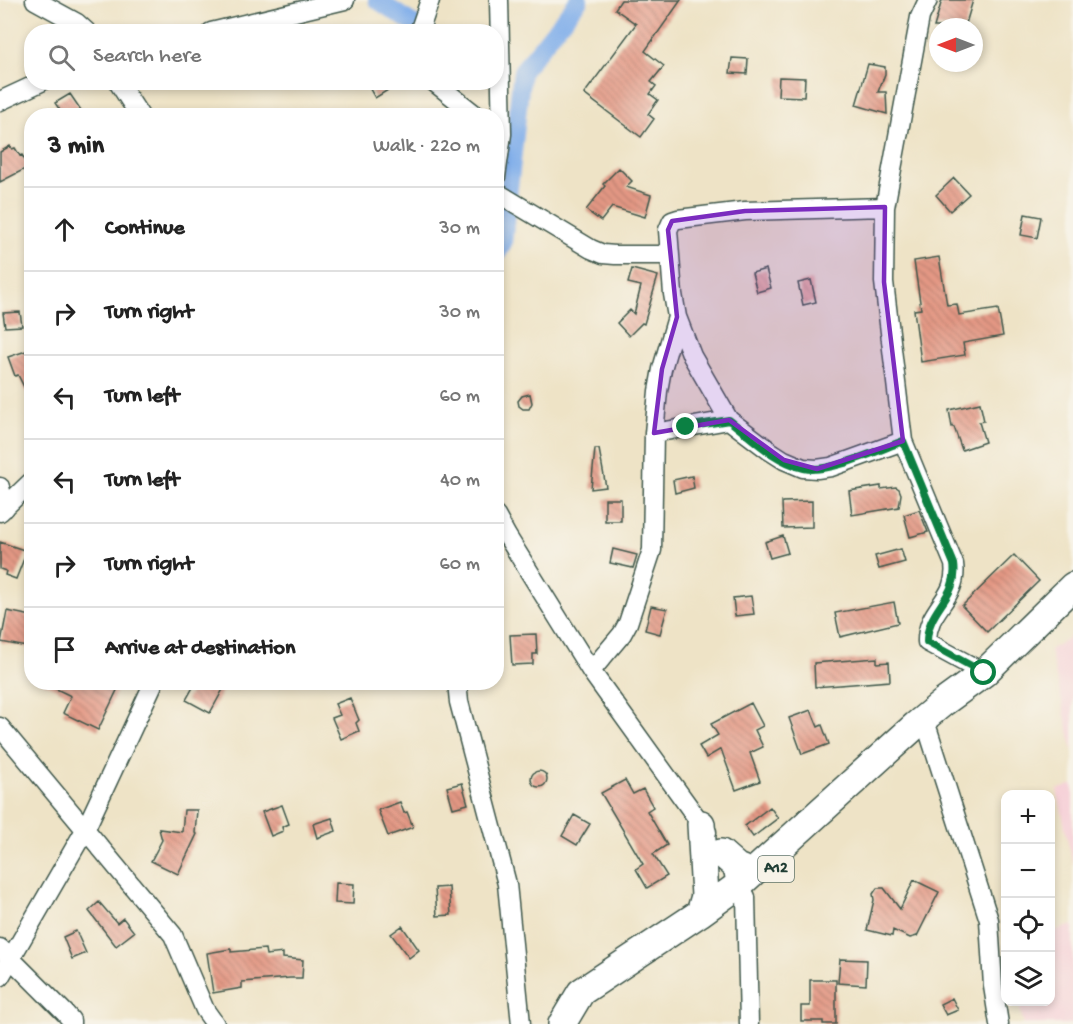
<!DOCTYPE html>
<html lang="en">
<head>
<meta charset="utf-8">
<style>
	:root { --surface:#fff; --page:#f2f2f2; --text:#222; --muted:#767676; --line:#e0e0e0 }
	body { margin:0; font-family:"Gochi Hand",sans-serif; background:var(--page); color:var(--text) }
	.controls { position:absolute; right:18px; bottom:18px; display:grid; overflow:hidden; border-radius:12px; box-shadow:0 3px 9px #0003 }
	.controls button { width:54px; height:54px; display:grid; place-items:center; padding:0; border:0; border-bottom:2px solid var(--line); background:var(--surface); color:var(--text); font:30px sans-serif }
	.compass { position:absolute; left:929px; top:18px; width:54px; height:54px; border-radius:50%; background:var(--surface); box-shadow:0 3px 9px #0003; rotate:270deg }
	.stop { position:absolute; width:18px; height:18px; margin:-14px; border:4px solid #0b8043; border-radius:50%; background:#fff }
	.stop.end { background:#0b8043; border-color:#fff; box-shadow:0 2px 6px #0008 }
	.list { margin:0; padding:0; list-style:none }
	h2 { display:flex; justify-content:space-between; align-items:center; height:78px; margin:0; padding:0 24px; font-size:26px }
	h2 small { font-size:20px; font-weight:400; color:var(--muted) }
	.list li { display:grid; grid-template-columns:39px 1fr auto; gap:18px; align-items:center; box-sizing:border-box; height:84px; padding:0 24px; border-top:2px solid var(--line) }
	.list b { display:block; font-size:22px; white-space:nowrap }
	.list em { font-size:20px; font-style:normal; color:var(--muted) }
	.icon { flex:none; width:33px; height:33px; fill:none; stroke:currentColor; stroke-width:2; stroke-linecap:round; stroke-linejoin:round }
	.map { position:relative; flex:none; width:1073px; height:1024px; overflow:hidden }
	.search { position:absolute; background:var(--surface); box-shadow:0 3px 9px #0003; left:24px; top:24px; width:480px; height:66px; display:flex; align-items:center; gap:15px; box-sizing:border-box; padding:0 21px; border-radius:24px; color:var(--muted); font-size:22px }
	.panel { position:absolute; background:var(--surface); box-shadow:0 3px 9px #0003; left:24px; top:108px; width:480px; height:582px; border-radius:24px }
	.map>svg:first-child { display:block }
</style>
</head>
<body>
<div class="map">
<svg width="1073" height="1024" viewBox="0 0 1073 1024">
	<defs>
		<pattern id="building-back-hatch" width="6" height="6" patternUnits="userSpaceOnUse" patternTransform="scale(1.5)"><rect width="6" height="6" fill="#e49884"/><path d="M-1 5l2 2M0 0l6 6M5-1l2 2" fill="none" stroke="#b87d6d"/></pattern>
	</defs>
	<rect width="100%" height="100%" fill="#f7f3e8"/>
	<filter id="ink" filterUnits="userSpaceOnUse"><feTurbulence type="fractalNoise" baseFrequency=".0167" numOctaves="2"/><feDisplacementMap in="SourceGraphic" scale="12" xChannelSelector="R" yChannelSelector="G"/><feConvolveMatrix kernelMatrix="1 2 1 2 8 2 1 2 1" color-interpolation-filters="sRGB"/></filter>
	<filter id="wash" filterUnits="userSpaceOnUse"><feTurbulence type="fractalNoise" baseFrequency=".008" numOctaves="4" result="noise"/><feDisplacementMap in="SourceGraphic" scale="24" xChannelSelector="R" yChannelSelector="G"/><feGaussianBlur stdDeviation="1.35" result="paint"/><feColorMatrix in="noise" values="0 0 0 0 0 0 0 0 0 0 0 0 0 0 0 0 0 1.4 0 .05"/><feComposite in="paint" operator="in"/></filter>
	<g filter="url(#wash)">
		<rect width="100%" height="100%" fill="#eee3c6"/>
		<path fill="#f6cfd7" d="M1073,635V751L1050,650Z
			M1073,784V865L1057,790Z
			M1073,925V1024H1024L1018,1002H1050L1051,932Z"/>
		<g fill="none" stroke-linecap="round" stroke-linejoin="round">
			<path stroke="#80aeea" stroke-width="18" d="M377,0L426,32
				M496,256L503,243L522,71L579,0"/>
		</g>
		<g id="blocks">
			<path fill="url(#building-back-hatch)" d="M621,0H681L645,51L664,66L651,82L656,86L650,94L658,100L648,114L654,119L641,137L584,94L636,24L615,9Z
				M942,0H973L965,27H934Z
				M732,58L748,59L747,74L730,73Z
				M868,64L885,67V74L878,92H886L887,114L856,105Z
				M779,77L805,78L804,97L778,96Z
				M366,82H401L375,98Z
				M70,94L85,116H64L55,103Z
				M10,146L12,149L15,148L20,156L22,155L29,167L0,182V152Z
				M619,168L632,181L626,187L651,195L645,217L612,207L601,221L586,210L605,186L603,184Z
				M954,178L969,194L950,211L936,195Z
				M1025,214L1041,217L1037,238L1021,235Z
				M939,257L947,305L957,304L959,315L998,309L1003,336L963,343L965,355L921,362L914,310L921,309L914,261Z
				M632,269L658,276L644,324L642,323L629,336L617,323L630,310L634,314L641,286L628,283Z
				M766,269L771,288L757,292L752,273Z
				M811,280L816,302L803,305L798,283Z
				M20,312L22,326L5,327L3,313Z
				M32,349V403L18,375L15,376L8,357Z
				M530,394L532,403L529,409H523L519,406L518,401L522,396Z
				M980,403L984,421L979,422L985,442L962,450L954,427H952L949,410Z
				M595,449H599L606,487L591,489Z
				M692,476L694,488L675,493L673,480Z
				M881,486V489L896,487L899,489L901,494L899,507L852,515L849,491Z
				M605,499H621V521H605Z
				M812,501V527L783,528L782,502Z
				M919,510L928,532L910,537L904,515Z
				M783,536L788,553L770,558L765,542Z
				M0,542L27,551L16,579L5,575L6,571L0,569Z
				M613,549L637,555L633,568L610,563Z
				M901,549L905,562L879,569L875,556Z
				M1014,555L1039,581L987,632L962,606Z
				M751,596L754,614L735,616L733,598Z
				M894,602L898,623L840,637L835,613Z
				M651,606L667,609L660,634L645,630Z
				M7,611L32,616V648L1,642Z
				M536,634L537,654H533V664L512,665L510,635Z
				M877,658V663L889,662L890,681L815,687L814,663Z
				M42,682H121L98,730L63,713L71,696Z
				M196,682H227L210,713L186,700Z
				M350,698L359,720L356,723L359,731L341,739L332,718L340,715L335,704Z
				M751,703L763,726L755,730L763,747L750,753L760,781L736,790L721,749L706,758L699,746L718,735L711,724Z
				M811,710L818,727L822,725L829,744L802,754L789,718Z
				M531 779a8 8 0 1 1 16 0a8 8 0 1 1-16 0Z
				M625,780L633,794L643,789L653,807L647,811L667,845L653,854L667,876L647,888L636,869L643,864L601,793Z
				M462,783L468,804L453,808L447,787Z
				M400,802L404,813L407,812L413,827L388,836L378,810Z
				M282,805L289,824L282,827L283,831L271,836L262,812Z
				M770,807L778,818L753,837L745,826Z
				M184,810H197L195,833L197,834L178,874L151,861L162,840L159,829L182,832Z
				M574,815L590,824L577,845L562,836Z
				M332,818L336,831L317,838L313,824Z
				M914,880L939,892L917,936L910,938L893,930L892,936L867,930L874,900L873,894L877,888H884L900,909Z
				M336,883L354,884L353,904L335,903Z
				M449,887L451,915L437,916L435,888Z
				M99,902L117,923L123,918L134,932L116,946L89,911Z
				M402,926L419,950L409,958L391,934Z
				M76,931L86,953L72,959L63,937Z
				M231,949V952L265,949L266,955L283,953V958L303,960L302,978H290L242,982V988L213,993L207,953Z
				M840,959L867,960L866,985L838,983Z
				M810,980H836V1024H823V1021H801V1006H810Z
				M952,998L958,1010L946,1015L940,1004Z"/>
		</g>
	</g>
	<g filter="url(#ink)">
		<use href="#blocks" fill-opacity="0" stroke="#3e564a" stroke-width="1.5"/>
		<g fill="none" stroke-linecap="round" stroke-linejoin="round">
			<defs>
				<path id="minor" d="M35,0L77,23L87,32
					M928,0L920,17L885,207L884,282L903,441L954,564C959,599 926,608 927,642L984,673
					M211,32L345,0
					M419,32L430,0
					M118,82L140,116
					M434,82L477,116
					M0,101L41,82
					M496,177L502,134L499,0
					M496,192L591,249L603,254L615,255H669
					M885,207L745,211L678,219L672,221L668,230L673,294L677,317L692,356L729,420L770,451L784,460L803,468L817,469L831,467L903,441
					M654,433L729,420
					M0,487L5,508
					M0,512L32,481
					M496,516L507,536L591,671L707,832
					M591,671L622,634L628,623L652,550L654,433L658,391L662,369L677,317
					M457,682L459,702L507,884L521,1024
					M0,727L173,935L205,1010L215,1024
					M928,730L989,920L993,986L999,1024
					M734,875L746,897L749,1024
					M0,948L65,1013L71,1020V1024
					M0,977L85,830L154,682"/>
				<path id="primary" d="M721,853L737,867L752,873
					M700,913L705,896L701,824
					M562,1024L581,992L700,913L740,884L916,725L944,702L984,673L1073,586"/>
			</defs>
			<use href="#minor" stroke="#3e564a" stroke-width="21"/>
			<use href="#primary" stroke="#3e564a" stroke-width="30"/>
			<use href="#minor" stroke="#fff" stroke-width="18"/>
			<use href="#primary" stroke="#fff" stroke-width="27"/>
		</g>
	</g>
	<g fill="none" stroke-linecap="round" stroke-linejoin="round" filter="url(#ink)">
		<path stroke="#0b8043" stroke-width="8" d="M686,427L729,420C751,437 775,462 804,468C828,474 878,450 903,441L954,564C959,598 927,608 927,642L984,673"/>
	</g>
	<path fill="#7b2cbf" fill-opacity="0.2" stroke="#7b2cbf" stroke-width="4.5" stroke-linejoin="round" d="M885,207L884,282L903,441L817,469L784,460L729,420L654,433L662,369L677,317L668,230L672,221L745,211Z"/>
	<g text-anchor="middle" dominant-baseline="central" stroke-width="4.5" stroke-linejoin="round" paint-order="stroke">
		<rect fill="#f7f3e8" stroke="#60746a" stroke-width="1.5" x="758" y="856" width="36" height="26" rx="4.5"/>
		<g font-size="16" font-weight="bold" fill="#1f3d34">
			<text x="776" y="869">A12</text>
		</g>
	</g>
</svg>
<div class="controls">
<button>+</button>
<button>−</button>
<button><svg class="icon" aria-label="locate" viewBox="0 0 24 24"><circle cx="12" cy="12" r="6"/><path d="M12 2v4M12 18v4M2 12h4M18 12h4"/></svg></button>
<button><svg class="icon" aria-label="layers" viewBox="0 0 24 24"><path d="M12 4l9 5-9 5-9-5zM3 14l9 5 9-5"/></svg></button>
</div>
<svg class="compass" viewBox="-18 -18 36 36"><path d="M0-13l5 13h-10z" fill="#e53935"/><path d="M0 13l5-13h-10z" fill="#767676"/></svg>
<div class="stop" style="left:984px;top:673px"></div>
<div class="stop end" style="left:686px;top:427px"></div>
<div class="search"><svg class="icon" aria-label="search" viewBox="0 0 24 24"><circle cx="10" cy="10" r="6"/><path d="M15 15l6 6"/></svg>Search here</div>
<section class="panel">
<h2>3 min<small>Walk · 220 m</small></h2>
<ul class="list">
<li><svg class="icon" aria-label="ahead" viewBox="0 0 24 24"><path d="M12 20V5M6 11l6-6 6 6"/></svg><div><b>Continue</b></div><em>30 m</em></li>
<li><svg class="icon" aria-label="right" viewBox="0 0 24 24"><path d="M7 20v-9h11M14 6l5 5-5 5"/></svg><div><b>Turn right</b></div><em>30 m</em></li>
<li><svg class="icon" aria-label="left" viewBox="0 0 24 24"><path d="M17 20v-9H6M10 6l-5 5 5 5"/></svg><div><b>Turn left</b></div><em>60 m</em></li>
<li><svg class="icon" aria-label="left" viewBox="0 0 24 24"><path d="M17 20v-9H6M10 6l-5 5 5 5"/></svg><div><b>Turn left</b></div><em>40 m</em></li>
<li><svg class="icon" aria-label="right" viewBox="0 0 24 24"><path d="M7 20v-9h11M14 6l5 5-5 5"/></svg><div><b>Turn right</b></div><em>60 m</em></li>
<li><svg class="icon" aria-label="arrive" viewBox="0 0 24 24"><path d="M6 21V4h12l-3 4 3 4H6"/></svg><div><b>Arrive at destination</b></div></li>
</ul>
</section>
</div>
</body>
</html>
